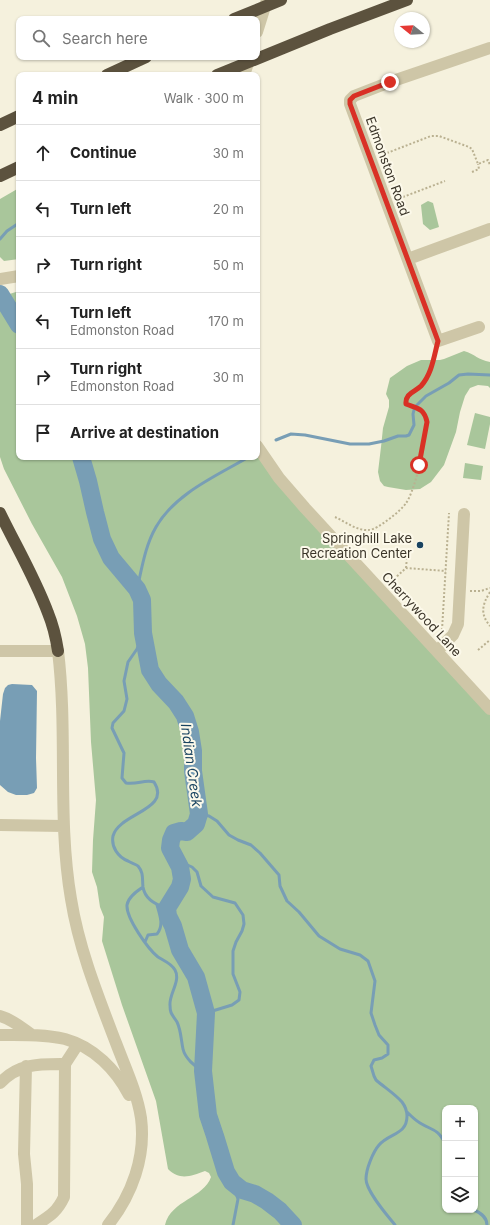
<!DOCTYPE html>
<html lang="en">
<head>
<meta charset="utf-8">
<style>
	:root { --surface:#fff; --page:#f2f2f2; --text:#222; --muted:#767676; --line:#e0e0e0 }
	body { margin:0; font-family:Inter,sans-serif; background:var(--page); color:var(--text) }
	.controls { position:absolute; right:12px; bottom:12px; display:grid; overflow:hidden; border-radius:8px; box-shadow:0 1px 3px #0004 }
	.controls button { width:36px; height:36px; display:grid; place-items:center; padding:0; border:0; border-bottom:1px solid var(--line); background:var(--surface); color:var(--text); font:20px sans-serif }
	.compass { position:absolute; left:394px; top:12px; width:36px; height:36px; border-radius:50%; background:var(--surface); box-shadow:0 1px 3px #0004; rotate:288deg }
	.stop { position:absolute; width:12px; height:12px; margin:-9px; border:3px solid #d93025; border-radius:50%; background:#fff }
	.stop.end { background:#d93025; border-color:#fff; box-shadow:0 1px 4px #0008 }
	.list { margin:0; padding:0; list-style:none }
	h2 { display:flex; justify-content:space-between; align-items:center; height:52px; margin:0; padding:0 16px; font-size:17px }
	h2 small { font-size:13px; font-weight:400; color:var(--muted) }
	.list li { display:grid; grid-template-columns:26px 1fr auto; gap:12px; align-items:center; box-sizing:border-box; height:56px; padding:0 16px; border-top:1px solid var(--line) }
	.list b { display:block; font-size:15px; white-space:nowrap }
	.list p { margin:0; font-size:13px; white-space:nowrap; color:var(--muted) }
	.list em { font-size:13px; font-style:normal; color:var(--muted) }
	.icon { flex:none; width:22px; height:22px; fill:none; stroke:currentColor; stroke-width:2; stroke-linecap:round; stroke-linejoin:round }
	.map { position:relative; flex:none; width:490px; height:1225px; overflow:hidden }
	.search { position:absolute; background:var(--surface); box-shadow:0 1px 3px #0004; left:16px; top:16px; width:244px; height:44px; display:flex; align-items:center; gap:10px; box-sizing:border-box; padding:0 14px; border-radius:8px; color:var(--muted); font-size:15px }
	.panel { position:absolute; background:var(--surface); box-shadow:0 1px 3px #0004; left:16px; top:72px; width:244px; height:388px; border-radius:8px }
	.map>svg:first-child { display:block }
</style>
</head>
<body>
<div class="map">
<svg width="490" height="1225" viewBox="0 0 490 1225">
	<rect width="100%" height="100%" fill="#f5f1dd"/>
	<path fill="#a9c69b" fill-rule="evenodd" d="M19,188V259L4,261L0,257V199Z
		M428,201L433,203L439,227L430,230L423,224L421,205Z
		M19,291V457H257V446L490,709V1225H165C171,1200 204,1198 211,1177L209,1173L205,1171C191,1176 180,1181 168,1169L156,1101L122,1005L102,941L104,917L100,907L97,887L92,872L93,840L96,800L91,742L88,668L85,644L77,616L62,577L32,524L4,469L0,457V297ZM445,1108H475V1210H445Z
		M464,351C475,354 478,360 490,362V388L488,386L478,385L470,388L465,396L460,412L456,432L444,465L431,482L420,489L406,490L388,487L384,486L380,481L378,472L381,447L383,428L389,407V400L386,394L390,378L407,366L421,360H440L444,359Z
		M475,413L490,417V424L485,449L467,445Z
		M465,463L483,466L481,480L463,478Z"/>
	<path fill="#789eb5" d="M12,684L32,685L37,691L36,758L37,788L34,793L27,795H16L8,792L0,785V721L3,694L5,688L8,685Z"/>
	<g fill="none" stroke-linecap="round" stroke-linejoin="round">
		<path stroke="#789eb5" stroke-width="3" d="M0,239L7,231L19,223
			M276,440L291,434L305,435L350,444H369L384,441L398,436H406L409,435L414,425L413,414L414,410L416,406L426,396L449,383L459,375L468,374L490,375
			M137,589C142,568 145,546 156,527C175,494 214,477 247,458
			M143,633L137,649L128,662L124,681L127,699L124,711L113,723L112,728L124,753L122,778L126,783C137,785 145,779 154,782C172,810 119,813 113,836C111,847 118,857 128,861C131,863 136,864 138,866C144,873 142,879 143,887C145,900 156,905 167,908
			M199,814L209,816L217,821L229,835L238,840L251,845L260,853L279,875L280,886L287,901L299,912L319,936L340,949L360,955L368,961L375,981L371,1013L375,1025L379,1035L388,1045V1054L382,1058L374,1060L371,1066L374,1076L376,1080C384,1087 395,1094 402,1102C405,1106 407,1112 407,1116C407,1135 389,1133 379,1145C373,1152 366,1169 366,1179C366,1191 387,1215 395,1225
			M176,860L192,867L197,872L201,886L213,897L235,903L243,915L244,924L242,931L236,942L233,951V974L240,992L239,1000L232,1005L206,1013
			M143,887C137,891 128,897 127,905C126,918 148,949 158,957C164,961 171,963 175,970C181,981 169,994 170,1005C170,1015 173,1015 177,1022C181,1030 181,1040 183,1049C185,1058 195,1067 203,1071
			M145,942L148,935L157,934C164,926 160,915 157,905
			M407,1112C411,1116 415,1120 420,1123C433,1131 437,1128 445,1143
			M232,1182L238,1199L233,1225
			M474,1210C481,1213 487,1217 487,1225"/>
		<path stroke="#789eb5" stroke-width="18" d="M0,294L19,325
			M81,457L88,481L95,512L102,539L111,558L137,589L142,600L143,633L150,670L159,684L176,702L185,716L190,732L193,751V771L199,814L196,824L187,832L181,831L174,833L171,840L170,848L180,867L182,879L180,887L167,908L168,916L173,926L180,950L196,977L206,1013L203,1071L208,1115L215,1136L226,1172L232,1182L242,1190L255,1194L267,1201L280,1211L293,1225"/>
		<path stroke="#bab191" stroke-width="2" stroke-dasharray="2 2" stroke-linecap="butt" d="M387,153L431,136H439L469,147L472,149L478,164L488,160L490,165
			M472,172L479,169L478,164
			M403,197L445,181
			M335,517C346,522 357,531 369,530C377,530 402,510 406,503C415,492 431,426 425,414C421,408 412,407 406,404C405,393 415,392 421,385C429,376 433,362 436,350
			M406,568L407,557
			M394,579L406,568L446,571
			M470,591H481L490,588
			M490,592C482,605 480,614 490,626
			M442,630L449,513
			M478,650L490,640"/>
		<path stroke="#cec6a7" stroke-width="12" d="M257,32L267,0
			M244,75L250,57
			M408,259L490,229
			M0,279L19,276
			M479,327L438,341L350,104V100L354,96L390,82L490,48
			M257,446L279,478L305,508L490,709
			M0,651H58C68,734 57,817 71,899C79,949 98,996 116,1043C125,1067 137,1092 141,1118C146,1157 132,1195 108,1225
			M437,651L453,635L458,624L464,514
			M0,825L63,826
			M0,1016C12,1019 22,1028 32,1035
			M0,1035C21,1035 44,1034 65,1039C94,1047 116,1070 129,1095
			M26,1066L24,1154L27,1184V1225
			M0,1083C19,1063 39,1064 65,1064
			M36,1225C50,1216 57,1212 64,1197L65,1064L78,1044"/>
		<path stroke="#5c523e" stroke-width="12" d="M234,19L281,0
			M107,75L146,57
			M217,75L330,29L407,0
			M0,125L19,116
			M0,176L19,167
			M0,513C16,546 35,578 48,613C53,625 56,638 58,651"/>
	</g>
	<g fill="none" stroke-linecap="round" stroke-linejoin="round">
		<path stroke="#d93025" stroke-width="5" d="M390,82L354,96L350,100V104L438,341C434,356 432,374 421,386C415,392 405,393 406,404C418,409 424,408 427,422L419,465"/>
	</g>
	<circle fill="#194360" stroke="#fcf9ea" stroke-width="1.5" cx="420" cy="545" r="4"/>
	<g text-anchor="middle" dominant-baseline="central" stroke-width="4" stroke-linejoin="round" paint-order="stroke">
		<g font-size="13" fill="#3a3428" stroke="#fcf9ea">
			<text transform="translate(388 166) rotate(70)">Edmonston Road</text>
			<text transform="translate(422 614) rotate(47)">Cherrywood Lane</text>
		</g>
		<g font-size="13" fill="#3a3428" stroke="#fcf9ea" text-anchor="end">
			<text x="412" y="538">Springhill Lake<tspan x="412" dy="15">Recreation Center</tspan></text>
		</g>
		<g font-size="14" font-style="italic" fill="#194360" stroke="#fcf9ea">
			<text transform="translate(192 765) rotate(82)">Indian Creek</text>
		</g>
	</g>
</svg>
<div class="controls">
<button>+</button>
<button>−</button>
<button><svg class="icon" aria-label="layers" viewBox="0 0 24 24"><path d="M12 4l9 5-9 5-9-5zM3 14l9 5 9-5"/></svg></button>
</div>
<svg class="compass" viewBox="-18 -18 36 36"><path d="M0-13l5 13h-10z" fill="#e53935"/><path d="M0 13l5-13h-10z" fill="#767676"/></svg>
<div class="stop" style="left:419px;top:465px"></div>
<div class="stop end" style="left:390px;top:82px"></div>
<div class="search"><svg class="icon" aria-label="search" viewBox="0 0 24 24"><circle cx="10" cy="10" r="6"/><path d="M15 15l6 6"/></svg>Search here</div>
<section class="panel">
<h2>4 min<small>Walk · 300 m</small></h2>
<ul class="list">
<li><svg class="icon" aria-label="ahead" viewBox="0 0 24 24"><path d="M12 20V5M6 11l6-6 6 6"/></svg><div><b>Continue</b></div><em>30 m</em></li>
<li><svg class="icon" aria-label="left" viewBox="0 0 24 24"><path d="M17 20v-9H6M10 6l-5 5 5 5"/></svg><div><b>Turn left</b></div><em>20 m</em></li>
<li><svg class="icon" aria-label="right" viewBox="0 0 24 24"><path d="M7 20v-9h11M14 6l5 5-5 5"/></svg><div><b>Turn right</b></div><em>50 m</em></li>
<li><svg class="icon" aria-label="left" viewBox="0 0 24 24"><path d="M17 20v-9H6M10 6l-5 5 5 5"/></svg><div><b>Turn left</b><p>Edmonston Road</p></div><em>170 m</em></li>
<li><svg class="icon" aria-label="right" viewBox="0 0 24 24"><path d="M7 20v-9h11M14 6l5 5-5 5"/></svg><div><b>Turn right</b><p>Edmonston Road</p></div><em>30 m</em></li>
<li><svg class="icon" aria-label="arrive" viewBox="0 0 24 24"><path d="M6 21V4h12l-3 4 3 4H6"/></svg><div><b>Arrive at destination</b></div></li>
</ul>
</section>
</div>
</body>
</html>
